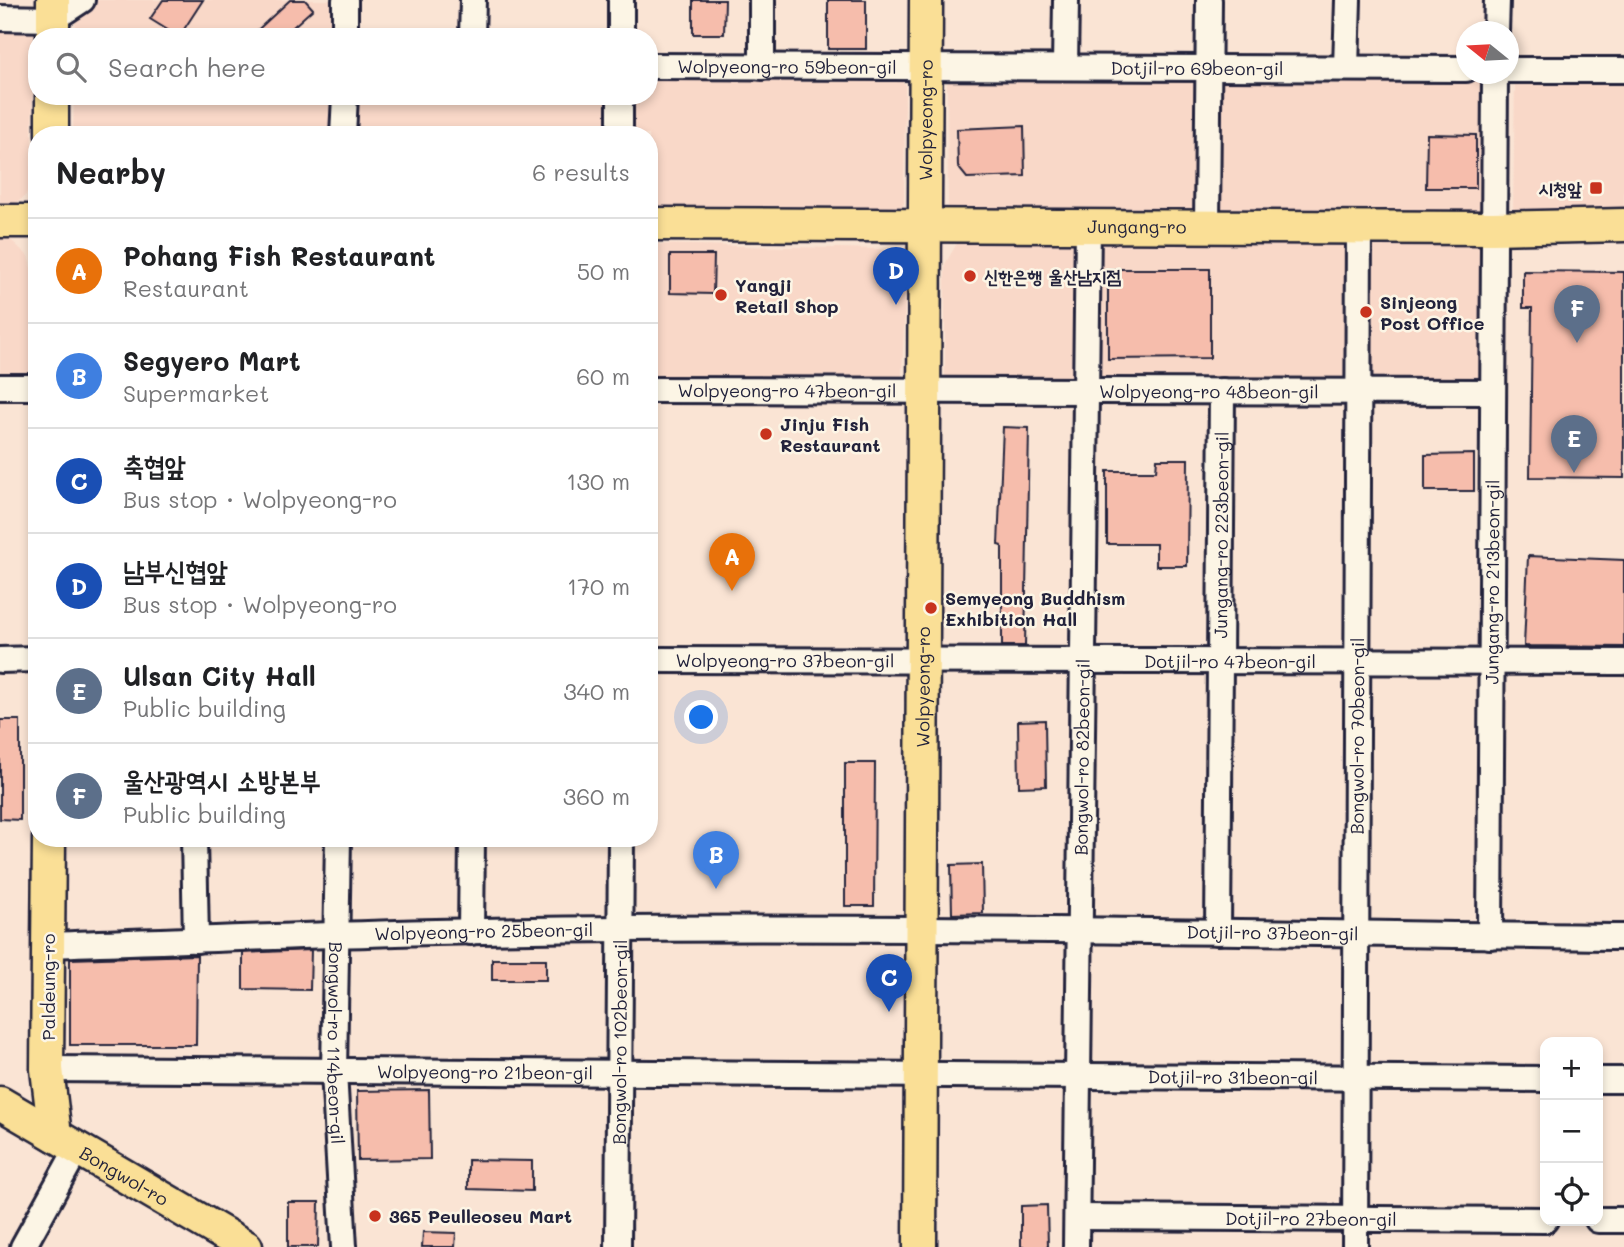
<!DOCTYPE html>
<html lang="en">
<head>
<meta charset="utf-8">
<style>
	:root { --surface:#fff; --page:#f6f6f6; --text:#202124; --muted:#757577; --line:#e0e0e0; --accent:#c8321e }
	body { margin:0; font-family:Mali,"Poor Story",sans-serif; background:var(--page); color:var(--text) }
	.controls { position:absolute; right:21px; bottom:21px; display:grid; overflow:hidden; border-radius:14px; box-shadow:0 4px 10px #0003 }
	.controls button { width:63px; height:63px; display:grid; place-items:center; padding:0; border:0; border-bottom:2px solid var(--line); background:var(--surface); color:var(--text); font:35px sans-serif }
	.compass { position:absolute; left:1456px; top:21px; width:63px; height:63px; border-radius:50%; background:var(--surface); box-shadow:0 4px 10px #0003; rotate:288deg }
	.you { position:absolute; left:702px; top:718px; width:24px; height:24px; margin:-18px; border:5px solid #fff; border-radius:50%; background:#1a73e8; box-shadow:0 0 0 10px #1a73e833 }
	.badge { display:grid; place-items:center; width:46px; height:46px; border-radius:50%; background:var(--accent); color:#fff; font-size:23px; font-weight:700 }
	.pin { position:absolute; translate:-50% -58px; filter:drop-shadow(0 2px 4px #0008) }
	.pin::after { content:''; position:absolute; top:37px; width:24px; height:21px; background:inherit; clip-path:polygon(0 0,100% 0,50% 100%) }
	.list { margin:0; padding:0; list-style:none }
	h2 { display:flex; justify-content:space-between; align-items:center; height:91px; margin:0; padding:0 28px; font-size:30px }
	h2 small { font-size:23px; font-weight:400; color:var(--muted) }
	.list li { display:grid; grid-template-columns:46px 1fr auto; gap:21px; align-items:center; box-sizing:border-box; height:105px; padding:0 28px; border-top:2px solid var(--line) }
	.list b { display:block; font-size:26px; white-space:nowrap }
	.list p { margin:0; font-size:23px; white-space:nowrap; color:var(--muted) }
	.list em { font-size:23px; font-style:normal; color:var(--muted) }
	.icon { flex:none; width:38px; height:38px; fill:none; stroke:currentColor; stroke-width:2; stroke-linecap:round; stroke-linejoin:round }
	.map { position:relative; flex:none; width:1624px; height:1247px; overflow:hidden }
	.search { position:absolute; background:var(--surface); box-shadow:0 4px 10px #0003; left:28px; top:28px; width:630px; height:77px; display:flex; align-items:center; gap:18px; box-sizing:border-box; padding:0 24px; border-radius:28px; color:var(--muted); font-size:26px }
	.panel { position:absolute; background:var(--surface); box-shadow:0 4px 10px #0003; left:28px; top:126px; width:630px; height:721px; border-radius:28px }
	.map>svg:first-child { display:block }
</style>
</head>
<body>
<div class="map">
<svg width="1624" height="1247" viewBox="0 0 1624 1247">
	<rect width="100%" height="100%" fill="#fae4d4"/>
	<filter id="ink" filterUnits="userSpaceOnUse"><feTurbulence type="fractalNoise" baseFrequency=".0143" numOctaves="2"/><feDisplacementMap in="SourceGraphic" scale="14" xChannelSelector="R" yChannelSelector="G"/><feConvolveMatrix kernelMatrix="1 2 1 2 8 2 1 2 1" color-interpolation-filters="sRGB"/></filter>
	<g filter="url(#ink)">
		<path fill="#f9d8c8" d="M88,0H336V37H75V8Z
			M0,28L34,32L31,185L25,196L14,205H0Z
			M649,75L895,76L905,84L904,203L895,215H649V135H353L354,96H649Z
			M952,77L1483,79L1481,215H954L948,207L947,84Z
			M1515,80H1624V216L1513,215Z
			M74,96H335L334,135H73Z
			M0,236L10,239L28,256L33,276L34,378H0Z
			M1482,236L1483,382L1349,379L955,386L945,375V264L959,240Z
			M649,244L882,249L900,260L906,275L902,375L892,387L649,385Z"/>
		<path fill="#f6bdac" stroke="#22223b" stroke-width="2" d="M163,0H203L179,37L150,19Z
			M290,0H305L313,9L282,37H250Z
			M693,0H725L724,34H693Z
			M828,0H866V49H828Z
			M1024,126L1025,176L967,178L958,167L957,129Z
			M1427,134L1476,135V188H1426Z
			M670,255H714L713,294L670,293Z
			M1108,269H1210V358L1108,359Z
			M1523,271L1624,272V478L1530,477L1532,308H1523Z
			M1003,427L1029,428L1025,646H1002V546L998,545Z
			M1474,454V491H1425V455Z
			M1157,459H1188L1187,566H1156V544H1107V471H1156Z
			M1528,556L1624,560V647L1524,646Z
			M0,720H20V820L0,819Z
			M1045,720L1046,786L1019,787L1018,721Z
			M845,763H875L874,906H845Z
			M982,864L983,913L952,914L951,865Z
			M311,950L310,990L243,989V953Z
			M197,955L196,1045H70V959Z
			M492,959H546V980H492Z
			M429,1090L430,1159L358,1160L357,1091Z
			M468,1160L532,1161V1191L468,1189Z
			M288,1202H319L318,1247H288Z
			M1047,1205L1048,1247H1021V1206Z
			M423,1232L456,1233L455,1247H422Z"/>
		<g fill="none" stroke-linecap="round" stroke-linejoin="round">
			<defs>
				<g id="minor">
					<path d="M345,0V37"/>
					<path d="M762,0V67"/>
					<path d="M0,18L53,19L82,0"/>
					<path d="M1496,32L1497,0"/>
					<path d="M472,37L473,0"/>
					<path d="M621,37V0"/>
					<path id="s1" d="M649,66L1466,69"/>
					<path d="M1065,66L1066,0"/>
					<path d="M1346,68L1348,0"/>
					<path d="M1508,70H1624"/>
					<path d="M343,135L345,96"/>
					<path d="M620,135V96"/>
					<path d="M1207,226L1209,0"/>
					<path d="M0,387H37"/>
					<path id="s2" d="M649,390L1492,392"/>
					<path d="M0,660L37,659"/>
					<path id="s3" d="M649,660L1624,662"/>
					<path d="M194,838L196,940"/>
					<path id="s4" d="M338,838L334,1072L344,1247"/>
					<path d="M471,932L472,838"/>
					<path id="s5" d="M1218,932L1222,391"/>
					<path id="s6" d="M1490,936L1495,74"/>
					<path id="s7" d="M48,945C241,938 433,930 626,929C959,927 1291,933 1624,937"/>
					<path id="s8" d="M47,1069L1545,1079"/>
					<path d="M1598,1080H1624"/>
					<path id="s9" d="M1077,1217L1545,1220"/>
					<path d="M1598,1220H1624"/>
					<path d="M23,1247L77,1149"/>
					<path id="s10" d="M618,1247L621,838"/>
					<path id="s11" d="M1076,1247L1088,225"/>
					<path id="s12" d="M1355,1247L1359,226"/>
				</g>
				<g id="major">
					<path d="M53,37V0"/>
					<path d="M52,135V96"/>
					<path d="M0,221H37"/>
					<path id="s13" d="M649,224L1493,228L1624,225"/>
					<path d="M49,838L47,1069L55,1135"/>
					<path id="s14" d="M0,1103L246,1247"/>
					<path id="s15" d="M920,1247L926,0"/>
				</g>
			</defs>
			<use href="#minor" stroke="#22223b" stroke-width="30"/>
			<use href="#major" stroke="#22223b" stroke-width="37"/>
			<use href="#minor" stroke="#fcf5e5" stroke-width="24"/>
			<use href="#major" stroke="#fadf96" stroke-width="32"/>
		</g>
	</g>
	<g fill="#c8321e" stroke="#fcf5e5" stroke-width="2.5">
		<rect x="1589" y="181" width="14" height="14" rx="3.5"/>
		<circle cx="970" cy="276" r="7"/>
		<circle cx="721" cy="295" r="7"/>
		<circle cx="1366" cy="312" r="7"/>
		<circle cx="766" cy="434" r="7"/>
		<circle cx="931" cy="608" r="7"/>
		<circle cx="375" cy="1216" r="7"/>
	</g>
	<g text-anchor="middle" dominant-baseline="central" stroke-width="5" stroke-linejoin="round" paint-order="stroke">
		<g font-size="18" fill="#22223b" stroke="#fcf5e5">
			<text stroke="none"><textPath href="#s1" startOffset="138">Wolpyeong-ro 59beon-gil</textPath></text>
			<text stroke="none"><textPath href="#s1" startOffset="548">Dotjil-ro 69beon-gil</textPath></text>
			<text stroke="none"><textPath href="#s15" startOffset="1127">Wolpyeong-ro</textPath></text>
			<text stroke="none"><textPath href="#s13" startOffset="488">Jungang-ro</textPath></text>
			<text stroke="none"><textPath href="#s2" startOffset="138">Wolpyeong-ro 47beon-gil</textPath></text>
			<text stroke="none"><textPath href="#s2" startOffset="560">Wolpyeong-ro 48beon-gil</textPath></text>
			<text stroke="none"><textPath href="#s5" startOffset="397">Jungang-ro 223beon-gil</textPath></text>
			<text stroke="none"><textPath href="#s6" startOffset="354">Jungang-ro 213beon-gil</textPath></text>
			<text stroke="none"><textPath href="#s3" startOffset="136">Wolpyeong-ro 37beon-gil</textPath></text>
			<text stroke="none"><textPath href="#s3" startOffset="581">Dotjil-ro 47beon-gil</textPath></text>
			<text stroke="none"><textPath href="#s15" startOffset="560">Wolpyeong-ro</textPath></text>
			<text stroke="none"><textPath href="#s12" startOffset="511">Bongwol-ro 70beon-gil</textPath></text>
			<text stroke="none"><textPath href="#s11" startOffset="490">Bongwol-ro 82beon-gil</textPath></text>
			<text stroke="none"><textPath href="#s7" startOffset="436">Wolpyeong-ro 25beon-gil</textPath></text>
			<text stroke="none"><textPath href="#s7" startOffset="1225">Dotjil-ro 37beon-gil</textPath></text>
			<text transform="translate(48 987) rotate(-90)">Paldeung-ro</text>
			<text stroke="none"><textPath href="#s4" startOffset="205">Bongwol-ro 114beon-gil</textPath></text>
			<text stroke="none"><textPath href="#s10" startOffset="205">Bongwol-ro 102beon-gil</textPath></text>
			<text stroke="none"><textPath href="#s8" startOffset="438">Wolpyeong-ro 21beon-gil</textPath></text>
			<text stroke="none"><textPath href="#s8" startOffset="1186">Dotjil-ro 31beon-gil</textPath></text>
			<text stroke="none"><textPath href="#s14" startOffset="144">Bongwol-ro</textPath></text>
			<text stroke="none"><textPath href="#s9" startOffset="234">Dotjil-ro 27beon-gil</textPath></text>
		</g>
		<g font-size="18" font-weight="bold" fill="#22223b" stroke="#fcf5e5" text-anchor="start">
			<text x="1582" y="188" text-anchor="end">시청앞</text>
			<text x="984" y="276">신한은행 울산남지점</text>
			<text x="735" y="285">Yangji<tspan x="735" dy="21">Retail Shop</tspan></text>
			<text x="1380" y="302">Sinjeong<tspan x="1380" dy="21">Post Office</tspan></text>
			<text x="780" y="424">Jinju Fish<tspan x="780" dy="21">Restaurant</tspan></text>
			<text x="945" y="598">Semyeong Buddhism<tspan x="945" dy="21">Exhibition Hall</tspan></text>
			<text x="389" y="1216">365 Peulleoseu Mart</text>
		</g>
	</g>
</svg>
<div class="controls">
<button>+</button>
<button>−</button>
<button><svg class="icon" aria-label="locate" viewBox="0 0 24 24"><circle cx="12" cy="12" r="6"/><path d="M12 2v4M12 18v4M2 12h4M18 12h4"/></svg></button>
</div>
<svg class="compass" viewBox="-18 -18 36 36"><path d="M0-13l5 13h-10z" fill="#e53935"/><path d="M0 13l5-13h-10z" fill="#757577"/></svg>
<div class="you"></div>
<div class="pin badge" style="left:732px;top:591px;background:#e8710a">A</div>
<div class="pin badge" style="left:716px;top:889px;background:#3f7fe0">B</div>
<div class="pin badge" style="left:889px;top:1012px;background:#1a4fb4">C</div>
<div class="pin badge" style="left:896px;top:305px;background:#1a4fb4">D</div>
<div class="pin badge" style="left:1574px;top:473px;background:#5c6f8a">E</div>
<div class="pin badge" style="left:1577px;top:343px;background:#5c6f8a">F</div>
<div class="search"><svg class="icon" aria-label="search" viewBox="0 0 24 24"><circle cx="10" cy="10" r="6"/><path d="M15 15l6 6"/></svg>Search here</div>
<section class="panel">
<h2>Nearby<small>6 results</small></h2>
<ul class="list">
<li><span class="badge" style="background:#e8710a">A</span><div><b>Pohang Fish Restaurant</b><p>Restaurant</p></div><em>50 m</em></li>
<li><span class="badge" style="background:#3f7fe0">B</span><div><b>Segyero Mart</b><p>Supermarket</p></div><em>60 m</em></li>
<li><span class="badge" style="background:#1a4fb4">C</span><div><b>축협앞</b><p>Bus stop · Wolpyeong-ro</p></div><em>130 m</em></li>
<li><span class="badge" style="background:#1a4fb4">D</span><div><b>남부신협앞</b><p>Bus stop · Wolpyeong-ro</p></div><em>170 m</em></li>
<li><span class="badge" style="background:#5c6f8a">E</span><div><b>Ulsan City Hall</b><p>Public building</p></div><em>340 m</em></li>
<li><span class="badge" style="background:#5c6f8a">F</span><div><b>울산광역시 소방본부</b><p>Public building</p></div><em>360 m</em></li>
</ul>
</section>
</div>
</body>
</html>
